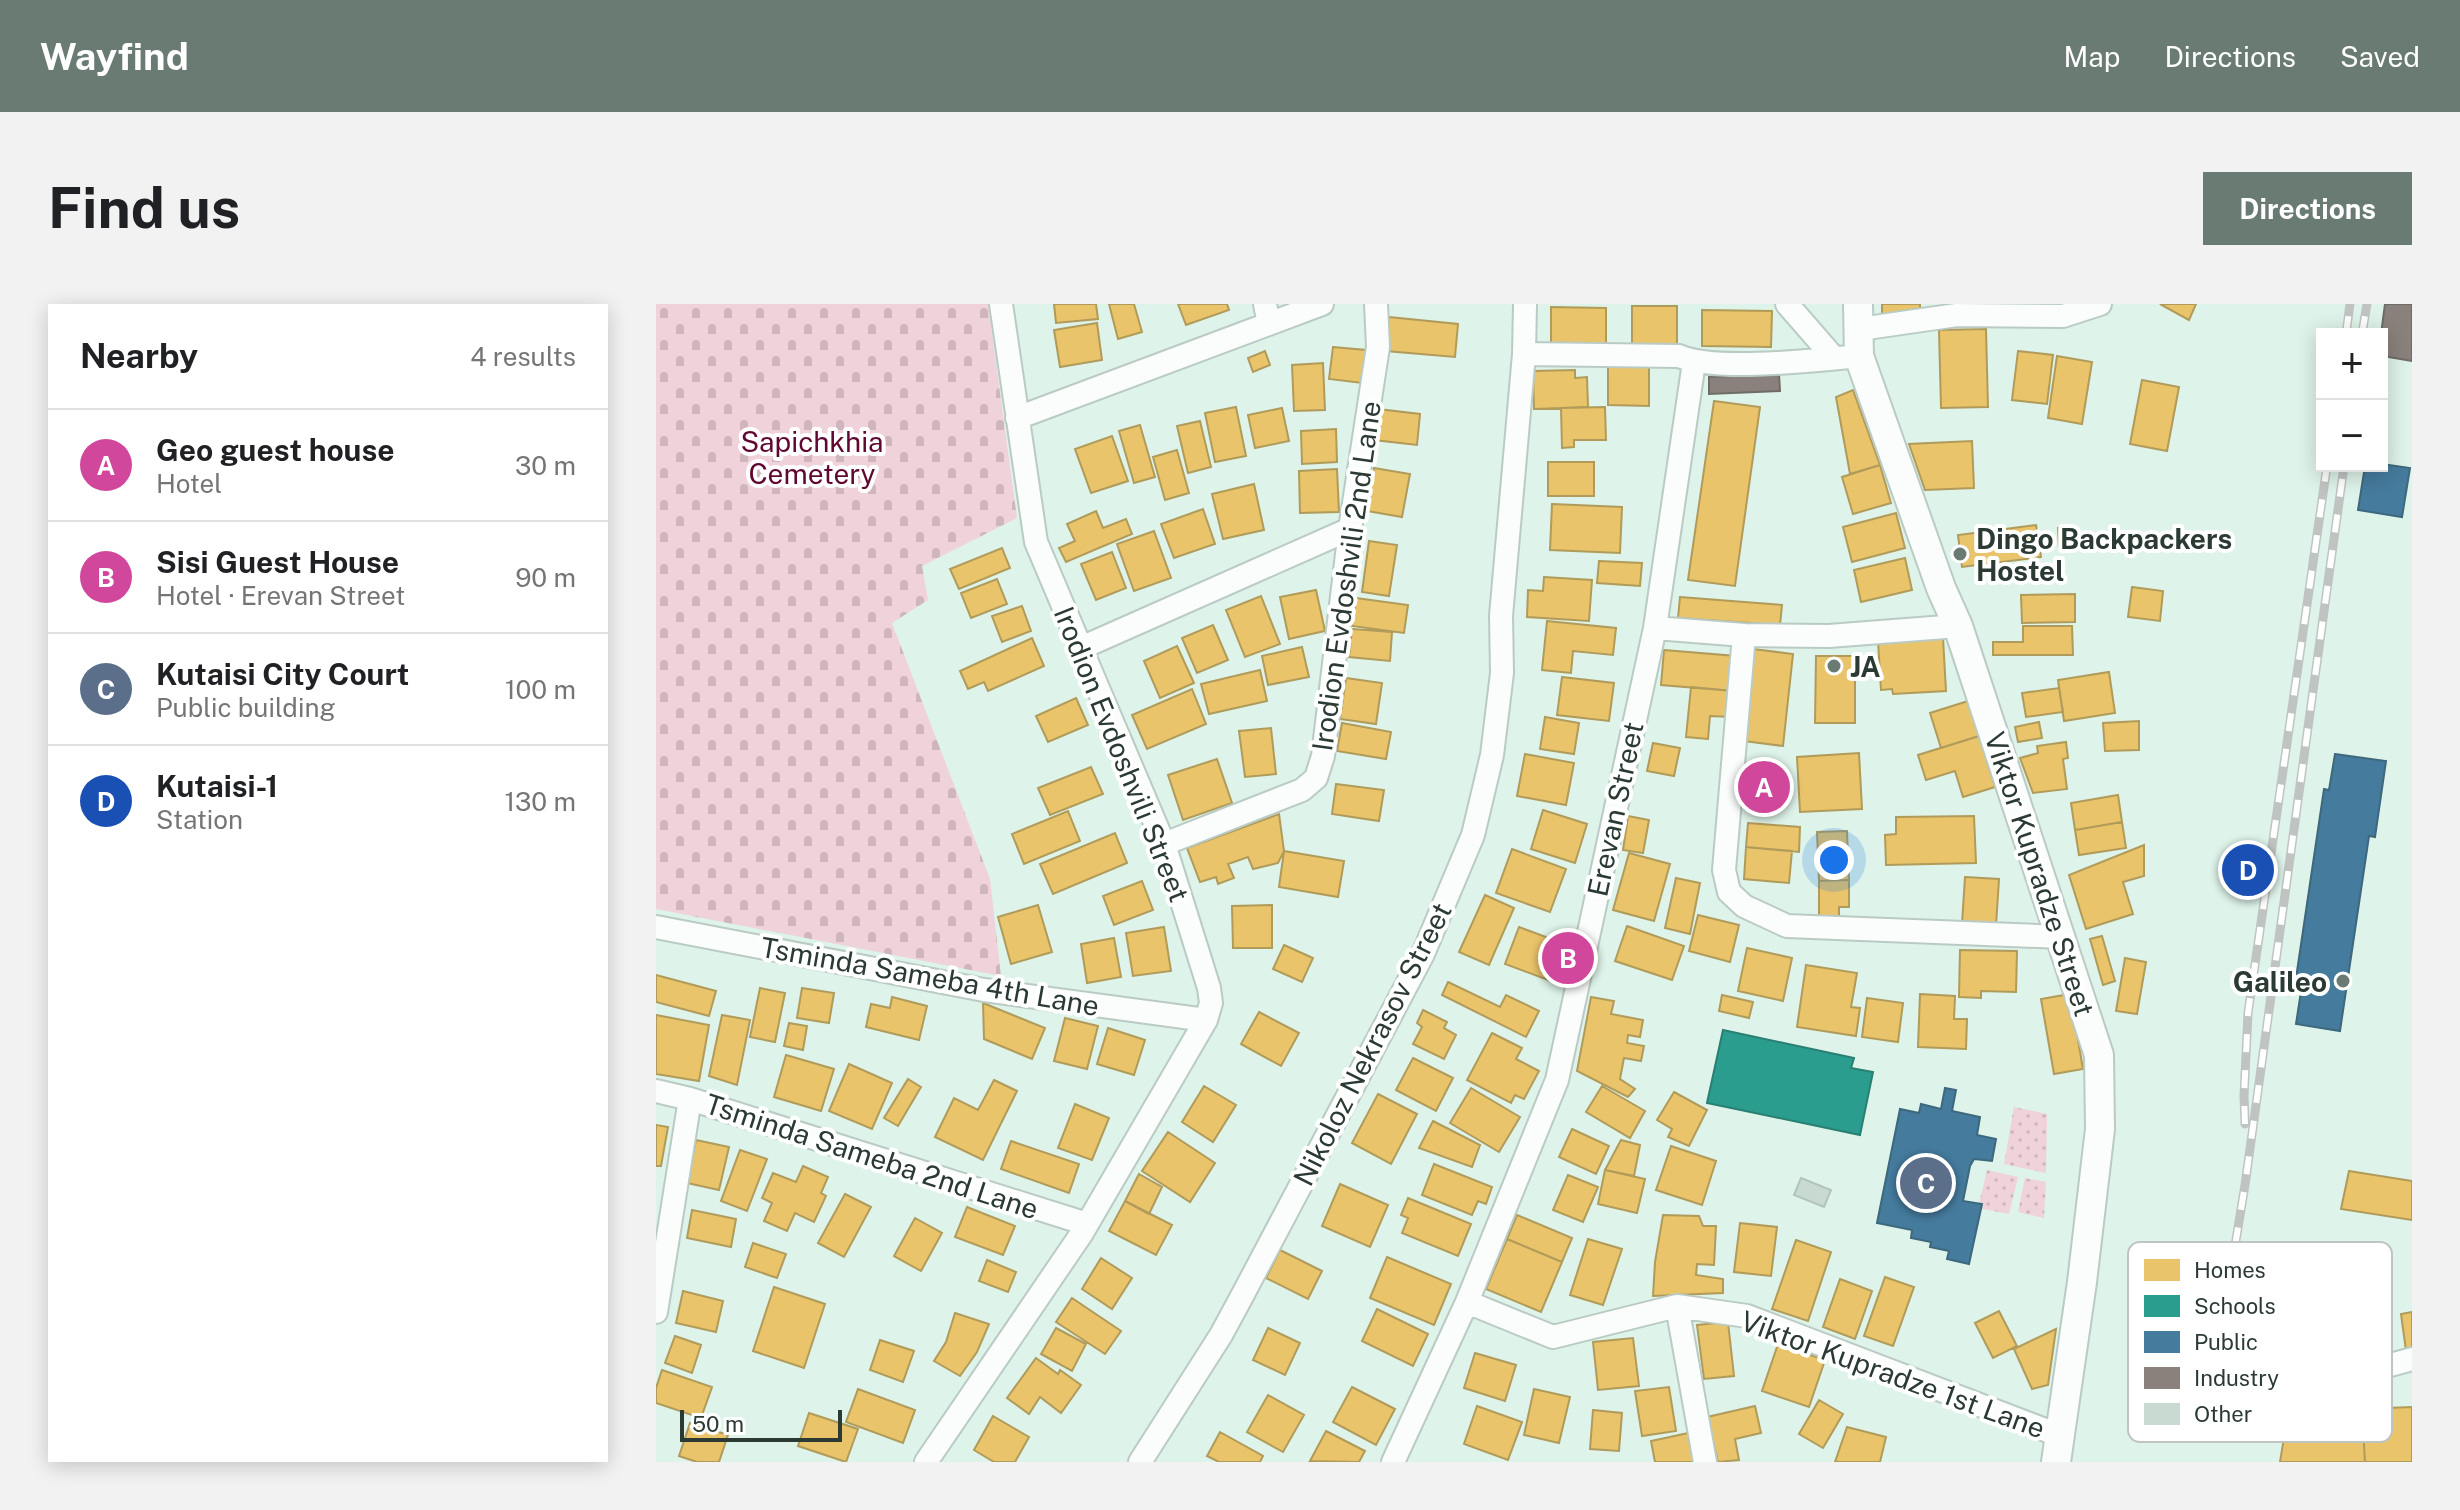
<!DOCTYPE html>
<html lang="en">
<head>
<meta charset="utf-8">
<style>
	:root { --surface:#fff; --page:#f2f2f2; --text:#202124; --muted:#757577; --line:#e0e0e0; --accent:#6a7b73 }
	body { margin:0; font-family:"Public Sans",sans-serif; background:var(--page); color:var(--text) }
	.controls { position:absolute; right:24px; top:24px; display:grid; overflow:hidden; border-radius:0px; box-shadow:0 4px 20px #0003 }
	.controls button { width:72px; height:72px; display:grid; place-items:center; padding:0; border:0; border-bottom:2px solid var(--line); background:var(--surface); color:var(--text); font:40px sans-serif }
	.scale { position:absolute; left:24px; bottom:20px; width:162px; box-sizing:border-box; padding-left:8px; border:4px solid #2b3a33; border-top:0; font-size:22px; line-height:28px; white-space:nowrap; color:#2b3a33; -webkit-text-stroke:6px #fff; paint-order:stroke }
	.you { position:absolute; left:1178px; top:556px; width:28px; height:28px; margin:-20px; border:6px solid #fff; border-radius:50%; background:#1a73e8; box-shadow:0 0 0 12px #1a73e833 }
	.badge { display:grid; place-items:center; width:52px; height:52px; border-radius:50%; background:var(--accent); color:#fff; font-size:26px; font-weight:700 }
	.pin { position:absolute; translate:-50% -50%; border:4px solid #fff; box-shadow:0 2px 8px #0006 }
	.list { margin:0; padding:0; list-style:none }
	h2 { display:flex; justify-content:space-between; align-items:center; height:104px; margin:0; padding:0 32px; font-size:34px }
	h2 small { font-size:26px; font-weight:400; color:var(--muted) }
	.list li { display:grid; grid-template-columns:52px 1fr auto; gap:24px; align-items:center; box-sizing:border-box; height:112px; padding:0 32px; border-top:2px solid var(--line) }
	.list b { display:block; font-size:30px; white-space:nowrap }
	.list p { margin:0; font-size:26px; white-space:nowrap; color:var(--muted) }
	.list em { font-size:26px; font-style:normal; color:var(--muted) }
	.map { position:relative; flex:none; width:1756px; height:1158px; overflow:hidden; border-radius:0px }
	header { display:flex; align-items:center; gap:48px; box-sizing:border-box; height:112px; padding:0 40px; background:var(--accent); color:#fff }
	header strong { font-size:38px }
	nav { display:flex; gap:44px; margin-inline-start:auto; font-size:28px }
	.intro { display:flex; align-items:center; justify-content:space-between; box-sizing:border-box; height:192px; padding:0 48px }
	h1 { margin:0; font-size:56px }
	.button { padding:20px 36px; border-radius:0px; background:var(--accent); color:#fff; font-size:28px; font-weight:700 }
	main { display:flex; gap:48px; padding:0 48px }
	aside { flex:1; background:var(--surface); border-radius:0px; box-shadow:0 4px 20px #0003 }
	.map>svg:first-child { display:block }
</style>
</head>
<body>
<header>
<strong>Wayfind</strong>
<nav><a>Map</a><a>Directions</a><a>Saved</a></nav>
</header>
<div class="intro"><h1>Find us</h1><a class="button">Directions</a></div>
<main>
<aside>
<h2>Nearby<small>4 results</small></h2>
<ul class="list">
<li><span class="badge" style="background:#d1479c">A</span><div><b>Geo guest house</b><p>Hotel</p></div><em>30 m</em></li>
<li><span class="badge" style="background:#d1479c">B</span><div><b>Sisi Guest House</b><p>Hotel · Erevan Street</p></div><em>90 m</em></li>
<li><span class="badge" style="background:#5c6f8a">C</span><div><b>Kutaisi City Court</b><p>Public building</p></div><em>100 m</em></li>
<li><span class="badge" style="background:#1a4fb4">D</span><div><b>Kutaisi-1</b><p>Station</p></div><em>130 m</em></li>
</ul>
</aside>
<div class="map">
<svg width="1756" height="1158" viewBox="0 0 1756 1158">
	<defs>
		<pattern id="grass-dots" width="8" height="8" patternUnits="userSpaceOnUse" patternTransform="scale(2)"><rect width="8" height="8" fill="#f0d3da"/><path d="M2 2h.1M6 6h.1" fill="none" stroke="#ceb6bc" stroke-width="1.8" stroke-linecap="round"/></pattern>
		<pattern id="cemetery-stones" width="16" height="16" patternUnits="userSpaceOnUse" patternTransform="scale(2)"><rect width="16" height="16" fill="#f0d3da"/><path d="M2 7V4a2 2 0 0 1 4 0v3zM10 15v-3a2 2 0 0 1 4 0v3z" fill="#ceb6bc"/></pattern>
	</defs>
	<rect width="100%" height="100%" fill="#def3e9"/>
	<path fill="url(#grass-dots)" d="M1358,803L1391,810L1390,869L1348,860Z
		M1331,866L1362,873L1353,910L1322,904Z
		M1369,874L1390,878L1388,914L1362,908Z"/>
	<path fill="url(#cemetery-stones)" d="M0,0H332L361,214L266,262L272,296L236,319L334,575L345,672L0,605Z"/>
	<path fill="#e9c46a" stroke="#b09b5a" stroke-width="2" d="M398,0H440L442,15L400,19Z
		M453,0H478L486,28L462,35Z
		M522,0H571L573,6L530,21Z
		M1226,0H1264V10H1226Z
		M1504,0H1540L1533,16Z
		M976,2H1021V41H976Z
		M895,3L950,4V41L895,40Z
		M1046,6L1116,7L1115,43L1046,42Z
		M733,13L802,20L799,53L730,47Z
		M441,19L446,56L404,63L398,26Z
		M1330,25L1332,103L1285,104L1283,26Z
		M677,43L710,46L706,79L673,75Z
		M609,47L614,61L597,68L592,54Z
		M1362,47L1397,51L1391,100L1356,96Z
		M1401,52L1436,58L1426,120L1392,114Z
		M952,58L993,59V102L952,101Z
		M667,59L669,106L638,107L636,61Z
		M919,66V74L931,73L932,103L878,105L877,67Z
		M1486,76L1523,83L1511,147L1474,140Z
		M1197,86L1224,161L1194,170L1180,93Z
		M1058,97L1104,103L1079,282L1032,276Z
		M580,103L590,152L559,158L549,109Z
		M949,103L950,136H918V143L906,144L905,104Z
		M626,104L633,137L599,144L592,111Z
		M722,105L764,110L761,141L718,136Z
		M544,117L555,163L532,169L521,122Z
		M484,121L499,173L478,179L463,127Z
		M680,125L681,158L646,160L645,127Z
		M456,132L472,177L435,189L419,145Z
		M1316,137L1318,184L1269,186L1253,140Z
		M521,146L533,189L509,196L497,153Z
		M892,158H938V192H892Z
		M1224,161L1235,199L1197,210L1186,173Z
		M718,164L754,170L746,213L711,207Z
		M681,165L683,208L644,209L643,167Z
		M598,180L608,226L567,235L556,190Z
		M896,200L966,203L964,249L894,246Z
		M547,205L559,240L518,254L505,220Z
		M440,207L447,224L470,215L476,230L410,258L403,244L419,237L411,220Z
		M1240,209L1249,244L1196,258L1187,223Z
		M1380,221L1385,253L1306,263L1302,231Z
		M1419,223L1420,243H1403L1402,224Z
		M498,227L515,274L478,287L461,240Z
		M713,237L741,241L733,292L706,288Z
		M346,244L354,264L303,285L294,265Z
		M456,248L470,284L440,296L425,260Z
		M1249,254L1256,286L1205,298L1198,266Z
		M943,257L986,259L984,282L941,279Z
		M888,273L936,276L933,317L871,313L872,286L887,287Z
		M341,275L351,300L315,314L305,289Z
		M1476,283L1507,287L1504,317L1472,313Z
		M660,286L669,327L633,335L624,293Z
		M1419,290V318L1366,319L1365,291Z
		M605,292L624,340L589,353L570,306Z
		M1024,293L1126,301L1124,321L1022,314Z
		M700,294L752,301L748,329L696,322Z
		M366,302L375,327L346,338L336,312Z
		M891,317L960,324L957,351L917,347L915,369L886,366Z
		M557,321L572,356L541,369L526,334Z
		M1367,322H1416L1417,351H1337V338H1367Z
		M696,325L736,328L734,357L693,353Z
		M376,334L388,362L332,387L328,378L312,385L304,367Z
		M1287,334L1290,387L1237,390L1236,385L1225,386L1222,337Z
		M521,342L538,379L504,394L488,357Z
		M646,343L653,373L612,381L606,352Z
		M1097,345L1137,350L1127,442L1087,437Z
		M1008,346L1080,352L1077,387L1005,381Z
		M1160,352H1199V419H1159Z
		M604,366L611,397L553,410L545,380Z
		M1453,368L1459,409L1408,417L1402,376Z
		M906,373L958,379L953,417L901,411Z
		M690,374L726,379L720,420L684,415Z
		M1035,383L1077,387L1075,413L1054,412L1052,435L1030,433Z
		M1403,384L1407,408L1370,413L1366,389Z
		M536,385L550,420L491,445L476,411Z
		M420,394L432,421L392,438L380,412Z
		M1312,397L1323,432L1285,444L1274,409Z
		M889,413L923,419L918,450L884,445Z
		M1483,417V446L1449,447L1447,419Z
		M1383,418L1386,434L1362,438L1359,423Z
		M686,419L735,428L730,455L681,447Z
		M615,424L620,470L589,473L583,427Z
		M1323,432L1339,483L1307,493L1299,467L1270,476L1262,451Z
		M1410,438L1412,454L1407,455L1411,485L1377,489L1364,454L1382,449L1381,442Z
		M997,439L1024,444L1018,472L991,467Z
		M1203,449L1206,505L1144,508L1141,453Z
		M869,450L918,459L910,501L861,492Z
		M561,455L576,499L527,516L512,471Z
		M435,463L447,490L394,511L382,484Z
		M1115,467L1117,492L1090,493L1088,469Z
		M680,480L728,486L723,517L676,510Z
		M1462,491L1466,518L1419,526L1415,499Z
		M887,506L931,520L919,559L875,545Z
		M412,507L424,537L368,560L356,530Z
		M623,510L628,547L622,559L597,565L592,553L572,560L578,574L562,580L560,573L544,578L531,544Z
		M972,512L993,516L987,549L967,546Z
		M1318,512L1320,559L1230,561L1229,531L1240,530V513Z
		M1466,518L1470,544L1423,551L1419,526Z
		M1092,519L1144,523L1143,548L1090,543Z
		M1191,527L1193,576L1163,577L1161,528Z
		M459,529L471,559L397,590L384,560Z
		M1488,541V572L1467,578L1477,610L1430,625L1413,571Z
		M1090,543L1136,547L1133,579L1088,575Z
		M856,545L910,565L894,608L840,589Z
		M628,547L688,557L682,593L623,583Z
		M973,549L1014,560L998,617L957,606Z
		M1309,573L1343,575L1340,622L1306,620Z
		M1020,574L1044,579L1034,630L1009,624Z
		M1193,576V603H1183V614H1163V577Z
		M486,577L497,606L458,621L447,592Z
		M829,591L858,604L833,661L803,648Z
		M382,601L396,648L355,660L342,613Z
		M616,601V644H577L576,602Z
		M1042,611L1083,621L1074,658L1033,647Z
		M971,622L1028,642L1016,676L959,657Z
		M508,623L515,667L477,672L470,629Z
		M863,623L909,640L902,661L909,664L903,680L849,660Z
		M1446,632L1459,677L1447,681L1434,635Z
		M458,634L465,673L431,679L425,640Z
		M628,641L657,654L646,678L617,665Z
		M1091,644L1136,654L1127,697L1082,687Z
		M1304,646L1361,647L1360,688L1325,687V694L1303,693Z
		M1469,654L1490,658L1481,710L1460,707Z
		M1150,661L1201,669L1195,703L1204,704L1200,732L1141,723Z
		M0,671L60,687L53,712L0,698Z
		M792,678L844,703L850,691L883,707L870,733L786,691Z
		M104,684L129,689L119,738L94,733Z
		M146,684L178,689L173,719L141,714Z
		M1264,690L1299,692L1298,715H1311L1310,745L1262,743Z
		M1414,690L1427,765L1398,770L1385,695Z
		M1066,691L1097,698L1093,714L1063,707Z
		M236,693L271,702L263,736L210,723L215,700L234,704Z
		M935,693L958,697L955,710L987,716L984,733L972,731L971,739L988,742L985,757L968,754L964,775L979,785L972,793L921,767Z
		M1211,694L1247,699L1242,738L1206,733Z
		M327,699L389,724L376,755L328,735Z
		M767,706L791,718L788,724L800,731L788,755L757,740L766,723L761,719Z
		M603,708L643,729L625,762L585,740Z
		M0,711L53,721L43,777L0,770Z
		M66,711L94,716L81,781L53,772Z
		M409,714L442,722L431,765L398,757Z
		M133,719L151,722L147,746L128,742Z
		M452,724L489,736L478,771L441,760Z
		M836,729L866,744L860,755L883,767L868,795L859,791L855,799L811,776Z
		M130,751L178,765L165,807L118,793Z
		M757,754L797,774L780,807L740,786Z
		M193,760L236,779L216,825L173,807Z
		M252,775L265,783L242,822L228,814Z
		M338,776L361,787L327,856L279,833L298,794L322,806Z
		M548,782L580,801L557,838L526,818Z
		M946,782L989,807L974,834L930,808Z
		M815,784L864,813L843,848L794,819Z
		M1018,788L1051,806L1033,842L1012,833L1016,825L1001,816Z
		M722,790L761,810L735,860L696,839Z
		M419,800L453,814L436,856L402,844Z
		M777,817L824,841L816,863L763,844Z
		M0,821L12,823L5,862H0Z
		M916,825L953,842L940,870L903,853Z
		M512,828L559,859L534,898L486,867Z
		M40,836L73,843L63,886L31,879Z
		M965,836L984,841L978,872L949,866Z
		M355,837L423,860L413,889L345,865Z
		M1015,842L1060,857L1046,901L1000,886Z
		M84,846L111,855L91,907L65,897Z
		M778,860L836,883L830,900L822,897L816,911L766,891Z
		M147,862L172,873L165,889L170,892L158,918L139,909L131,927L108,917L116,899L106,894L117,869L140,878Z
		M949,866L989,875L981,909L942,900Z
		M1693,867L1756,877V916L1685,905Z
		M483,870L506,883L493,910L469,897Z
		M912,871L942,883L927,918L897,906Z
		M684,880L732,901L714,943L666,922Z
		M189,890L215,903L188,953L162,939Z
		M752,894L815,920L802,952L746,929L752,914L745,911Z
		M469,897L516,921L500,951L453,927Z
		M311,903L359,922L347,951L299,933Z
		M36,906L80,915L75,943L31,934Z
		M861,911L916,934L906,958L851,935Z
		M1007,911L1043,912L1047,922H1060L1058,961L1041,960L1040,971L1067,975V989L997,992L999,958Z
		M259,914L286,929L265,967L238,952Z
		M1084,919L1121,923L1115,972L1078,968Z
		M851,935L906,958L885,1008L830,985Z
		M932,935L966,945L947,1001L914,991Z
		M1140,936L1175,948L1152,1017L1116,1005Z
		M97,939L130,950L121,974L89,963Z
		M624,946L666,967L652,995L610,974Z
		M731,953L795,980L778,1021L714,994Z
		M445,954L476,974L456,1005L426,985Z
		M331,956L360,968L352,988L323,977Z
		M1229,973L1258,983L1237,1042L1208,1032Z
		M1184,975L1216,987L1199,1035L1167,1023Z
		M118,983L169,1000L148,1064L97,1047Z
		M27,987L67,997L60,1028L20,1019Z
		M1651,993L1670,996L1655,1106L1706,1105L1709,1158H1624Z
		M416,994L465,1027L449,1050L400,1018Z
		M721,1005L772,1030L757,1062L706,1037Z
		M1343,1007L1361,1042L1337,1054L1319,1019Z
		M1756,1008V1053L1751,1054L1745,1010Z
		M299,1009L333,1020L321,1048L304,1072L278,1057L290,1038Z
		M1072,1018L1078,1072L1048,1075L1041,1021Z
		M400,1024L430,1040L416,1067L385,1050Z
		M612,1024L644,1039L629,1071L597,1056Z
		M1400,1025L1392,1081L1376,1085L1358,1045Z
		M19,1032L45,1041L36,1069L9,1059Z
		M977,1034L983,1082L942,1086L937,1038Z
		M224,1036L258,1047L247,1078L214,1066Z
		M1122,1040L1169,1056L1153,1103L1106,1087Z
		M819,1049L860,1061L849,1097L808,1084Z
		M380,1054L402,1070L404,1066L425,1081L405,1109L384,1093L373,1110L351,1094Z
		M6,1066L56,1083L45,1114L0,1099V1084Z
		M696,1083L739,1105L720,1141L677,1118Z
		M1013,1083L1020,1127L986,1132L979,1087Z
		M202,1085L259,1106L247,1139L190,1118Z
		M878,1085L914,1093L903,1139L868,1131Z
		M612,1091L648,1111L627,1148L591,1128Z
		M1163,1096L1187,1110L1167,1144L1143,1130Z
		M821,1102L866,1118L852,1156L808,1140Z
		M1099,1102L1105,1129L1079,1135L1083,1156L1062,1158L1051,1113Z
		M1756,1103V1158H1709L1706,1105Z
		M937,1106L966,1109L963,1147L934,1145Z
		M153,1109L202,1125L190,1158L142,1142Z
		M337,1112L373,1133L359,1158H338L318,1146Z
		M34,1119L72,1131L63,1158H41L23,1152Z
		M1191,1123L1230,1133L1224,1158H1179Z
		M670,1127L709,1147L703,1158L654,1157Z
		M564,1128L607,1152L604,1158H563L551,1152Z
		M1037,1128L1043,1158H999L995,1137Z"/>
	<path fill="#2a9d8f" stroke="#2a7f73" stroke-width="2" d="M1067,726L1198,754L1195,764L1217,768L1204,831L1051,799Z"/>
	<path fill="#457b9d" stroke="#3d687d" stroke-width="2" d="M1726,160L1754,164L1746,213L1702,206L1709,162H1726Z
		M1679,450L1730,457L1719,533L1713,532L1684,727L1640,720L1646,681H1639L1668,485L1673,486Z
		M1289,784L1300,786L1296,807L1324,813L1321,831L1340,835L1336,857L1318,855L1314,862L1307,897L1326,900L1313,960L1291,955L1293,947L1274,943L1275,938L1255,934L1256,926L1221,919L1244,805L1263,809L1265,800L1285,805Z"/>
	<path fill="#8a817c" stroke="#6e6c66" stroke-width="2" d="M1729,0H1756V57L1726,52L1725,30Z
		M1123,70L1124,87L1053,90V73Z"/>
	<path fill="#c9dad2" stroke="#b3c4bc" stroke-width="2" d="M1145,874L1175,886L1168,903L1138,891Z"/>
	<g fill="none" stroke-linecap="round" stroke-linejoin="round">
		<defs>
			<path id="minor" d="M609,0L613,20
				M1131,0L1178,54
				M1204,25L1301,11L1407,12L1444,0
				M868,50L1023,52C1059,68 1161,56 1203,52
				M361,114L666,0
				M999,324L1088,331L1173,332L1302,322
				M1088,331L1068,566L1073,588L1088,602L1131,622L1406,633
				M425,344L694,225
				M508,540L646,486L660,474L667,452L694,225L722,43L720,0
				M0,623L328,686L550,716
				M0,787L34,795L431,920
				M811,998L897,1033L1021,1002L1049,1158
				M1021,1002L1091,1012L1405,1132
				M0,1008L34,795
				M1705,1069L1756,1055
				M270,1158L426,929L550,716L555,699L553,684L508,540L380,238L345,0
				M484,1158L565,1031L585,994L767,650L817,531L836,451L846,369L845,312L868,50L869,0
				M737,1158L811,998L901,776L999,324L1038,58"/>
			<path id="tertiary" d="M1202,0L1203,52L1285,284L1302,322L1443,751L1444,825L1426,978L1400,1158"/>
		</defs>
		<use href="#minor" stroke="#bacbc3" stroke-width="26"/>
		<use href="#tertiary" stroke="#bacbc3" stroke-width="32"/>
		<use href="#minor" stroke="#fafdfc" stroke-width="22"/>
		<use href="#tertiary" stroke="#fafdfc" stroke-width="28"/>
		<defs>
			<path id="rail" d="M1690,30L1694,0
				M1706,30L1711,0
				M1589,820L1588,792L1592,709L1671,162
				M1550,1119L1589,881L1688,162"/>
		</defs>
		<use href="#rail" stroke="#bfc4c2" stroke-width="9"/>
		<use href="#rail" stroke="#fff" stroke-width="6" stroke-dasharray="18" stroke-linecap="butt"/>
	</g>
	<g fill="#6a7b73" stroke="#fff" stroke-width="3">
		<circle cx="1304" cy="250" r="8"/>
		<circle cx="1178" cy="362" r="8"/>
		<circle cx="1687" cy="677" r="8"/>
	</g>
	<g text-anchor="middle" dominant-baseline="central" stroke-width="8" stroke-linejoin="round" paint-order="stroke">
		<g font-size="28" fill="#600731" stroke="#fff">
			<text x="156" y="137">Sapichkhia<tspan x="156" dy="32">Cemetery</tspan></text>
		</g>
		<g font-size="28" font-weight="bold" fill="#2b3a33" stroke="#fff" text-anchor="start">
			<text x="1320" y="234">Dingo Backpackers<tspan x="1320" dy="32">Hostel</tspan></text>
			<text x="1194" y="362">JA</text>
			<text x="1671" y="677" text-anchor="end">Galileo</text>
		</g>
		<g font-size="28" fill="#2b3a33" stroke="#fff">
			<text transform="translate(690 272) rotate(-82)">Irodion Evdoshvili 2nd Lane</text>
			<text transform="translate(466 450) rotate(68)">Irodion Evdoshvili Street</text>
			<text transform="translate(959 505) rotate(-78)">Erevan Street</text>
			<text transform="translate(1384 570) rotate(72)">Viktor Kupradze Street</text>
			<text transform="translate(274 672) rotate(10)">Tsminda Sameba 4th Lane</text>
			<text transform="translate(716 740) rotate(-63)">Nikoloz Nekrasov Street</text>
			<text transform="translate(216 852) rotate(18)">Tsminda Sameba 2nd Lane</text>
			<text transform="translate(1237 1070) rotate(20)">Viktor Kupradze 1st Lane</text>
		</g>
	</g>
	<rect x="1472" y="938" width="264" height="200" rx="12" fill="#fff" stroke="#bfc4c2" stroke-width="2"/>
	<rect x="1488" y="955" width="36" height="22" fill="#e9c46a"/>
	<rect x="1488" y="991" width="36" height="22" fill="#2a9d8f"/>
	<rect x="1488" y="1027" width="36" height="22" fill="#457b9d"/>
	<rect x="1488" y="1063" width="36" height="22" fill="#8a817c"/>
	<rect x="1488" y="1099" width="36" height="22" fill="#c9dad2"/>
	<g font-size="22" fill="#2b3a33">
		<text x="1538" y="974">Homes</text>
		<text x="1538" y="1010">Schools</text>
		<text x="1538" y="1046">Public</text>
		<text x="1538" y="1082">Industry</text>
		<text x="1538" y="1118">Other</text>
	</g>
</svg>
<div class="controls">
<button>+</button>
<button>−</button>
</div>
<div class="scale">50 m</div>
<div class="you"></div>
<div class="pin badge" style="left:1108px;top:483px;background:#d1479c">A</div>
<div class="pin badge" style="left:912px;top:654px;background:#d1479c">B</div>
<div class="pin badge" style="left:1270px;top:879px;background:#5c6f8a">C</div>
<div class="pin badge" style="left:1592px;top:566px;background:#1a4fb4">D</div>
</div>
</main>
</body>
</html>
